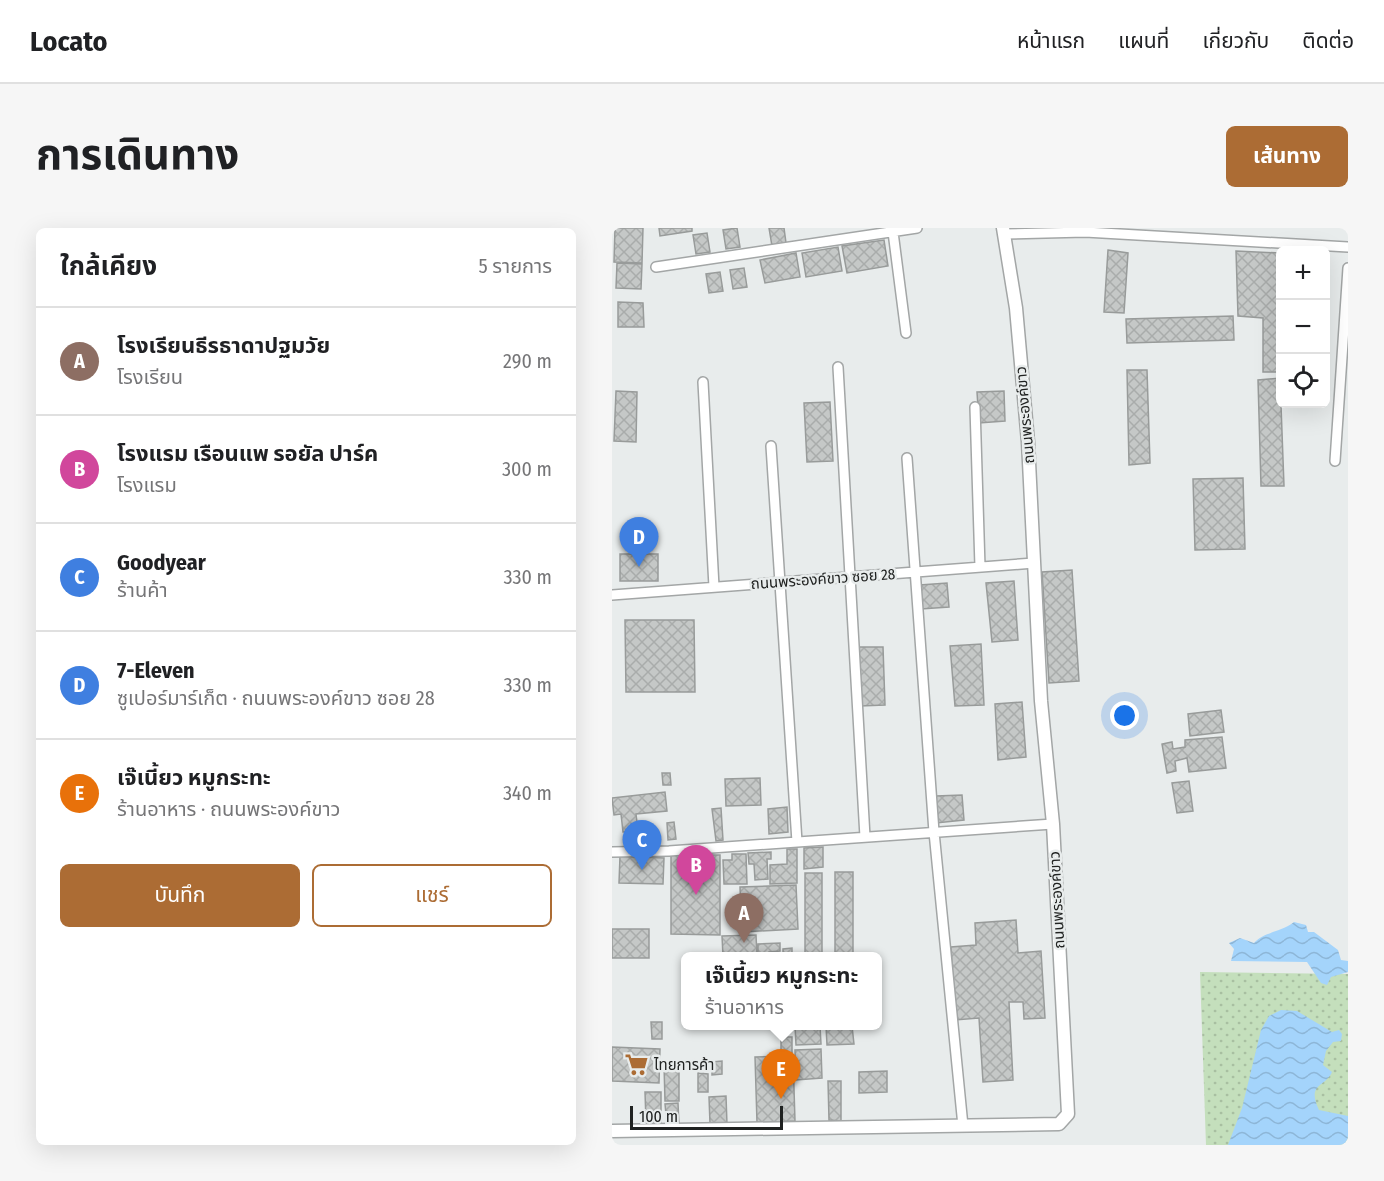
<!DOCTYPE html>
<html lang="th">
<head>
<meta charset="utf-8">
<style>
	:root { --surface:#fff; --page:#f6f6f6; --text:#202124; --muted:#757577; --line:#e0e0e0; --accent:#ac6c34 }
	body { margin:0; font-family:"Fira Sans Condensed","Noto Sans Thai",sans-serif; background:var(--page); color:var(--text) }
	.controls { position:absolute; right:18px; top:18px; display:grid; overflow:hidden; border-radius:9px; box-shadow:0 6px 24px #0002 }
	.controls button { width:54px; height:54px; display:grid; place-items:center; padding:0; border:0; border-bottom:2px solid var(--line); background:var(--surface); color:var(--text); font:30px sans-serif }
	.scale { position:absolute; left:18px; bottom:15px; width:153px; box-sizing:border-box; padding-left:6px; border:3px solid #202221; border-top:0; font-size:16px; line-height:21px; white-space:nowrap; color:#202221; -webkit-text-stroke:4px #e8ecec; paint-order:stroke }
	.you { position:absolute; left:513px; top:488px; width:21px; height:21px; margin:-15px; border:4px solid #fff; border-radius:50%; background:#1a73e8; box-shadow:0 0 0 9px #1a73e833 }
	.badge { display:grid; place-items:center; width:39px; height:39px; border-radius:50%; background:var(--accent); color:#fff; font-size:20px; font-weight:700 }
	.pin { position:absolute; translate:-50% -50px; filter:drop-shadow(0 2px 3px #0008) }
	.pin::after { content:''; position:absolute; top:32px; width:21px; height:18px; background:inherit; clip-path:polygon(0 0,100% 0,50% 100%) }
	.popup { position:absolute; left:69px; top:724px; width:201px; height:78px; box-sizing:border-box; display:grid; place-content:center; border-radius:9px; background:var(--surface); filter:drop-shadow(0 2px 4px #0005); font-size:20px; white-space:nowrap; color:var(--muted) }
	.popup b { font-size:22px; color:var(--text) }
	.popup::after { content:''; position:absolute; left:50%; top:100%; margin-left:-12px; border:12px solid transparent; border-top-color:var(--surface) }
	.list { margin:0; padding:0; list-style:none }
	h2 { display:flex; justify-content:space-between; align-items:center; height:78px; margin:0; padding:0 24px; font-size:26px }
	h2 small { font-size:20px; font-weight:400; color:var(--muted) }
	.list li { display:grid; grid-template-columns:39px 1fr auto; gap:18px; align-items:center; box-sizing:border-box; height:108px; padding:0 24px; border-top:2px solid var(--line) }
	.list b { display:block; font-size:22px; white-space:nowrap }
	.list p { margin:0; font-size:20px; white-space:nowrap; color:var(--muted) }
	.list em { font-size:20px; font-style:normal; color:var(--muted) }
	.actions { display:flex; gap:12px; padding:18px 24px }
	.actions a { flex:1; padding:14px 0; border:2px solid var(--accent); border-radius:9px; text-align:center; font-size:21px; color:var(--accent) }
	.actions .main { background:var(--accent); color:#fff }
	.icon { flex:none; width:33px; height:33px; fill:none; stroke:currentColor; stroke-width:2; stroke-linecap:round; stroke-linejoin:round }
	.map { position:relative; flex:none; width:736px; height:917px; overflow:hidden; border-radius:9px }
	header { display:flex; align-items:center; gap:36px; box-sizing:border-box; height:84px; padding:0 30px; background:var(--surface); border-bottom:2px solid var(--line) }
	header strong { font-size:28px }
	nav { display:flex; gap:33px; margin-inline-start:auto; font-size:21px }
	.intro { display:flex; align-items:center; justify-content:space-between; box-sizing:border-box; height:144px; padding:0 36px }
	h1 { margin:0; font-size:42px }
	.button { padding:15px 27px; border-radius:9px; background:var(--accent); color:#fff; font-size:21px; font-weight:700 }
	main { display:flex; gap:36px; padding:0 36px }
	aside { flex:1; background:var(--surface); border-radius:9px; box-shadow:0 6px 24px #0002 }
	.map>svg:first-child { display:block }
</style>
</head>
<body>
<header>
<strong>Locato</strong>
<nav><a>หน้าแรก</a><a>แผนที่</a><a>เกี่ยวกับ</a><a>ติดต่อ</a></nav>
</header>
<div class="intro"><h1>การเดินทาง</h1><a class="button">เส้นทาง</a></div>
<main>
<aside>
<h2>ใกล้เคียง<small>5 รายการ</small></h2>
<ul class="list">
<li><span class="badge" style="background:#8d6e63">A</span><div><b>โรงเรียนธีรธาดาปฐมวัย</b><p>โรงเรียน</p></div><em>290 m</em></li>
<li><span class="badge" style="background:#d1479c">B</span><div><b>โรงแรม เรือนแพ รอยัล ปาร์ค</b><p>โรงแรม</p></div><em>300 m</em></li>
<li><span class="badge" style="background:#3f7fe0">C</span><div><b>Goodyear</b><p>ร้านค้า</p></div><em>330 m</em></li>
<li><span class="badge" style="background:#3f7fe0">D</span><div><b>7-Eleven</b><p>ซูเปอร์มาร์เก็ต · ถนนพระองค์ขาว ซอย 28</p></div><em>330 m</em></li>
<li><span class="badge" style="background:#e8710a">E</span><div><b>เจ๊เนี้ยว หมูกระทะ</b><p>ร้านอาหาร · ถนนพระองค์ขาว</p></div><em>340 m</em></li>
</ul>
<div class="actions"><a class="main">บันทึก</a><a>แชร์</a></div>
</aside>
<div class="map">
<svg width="736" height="917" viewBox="0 0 736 917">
	<defs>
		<pattern id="park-dots" width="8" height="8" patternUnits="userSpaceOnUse" patternTransform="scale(1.5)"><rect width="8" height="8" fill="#c4dfbc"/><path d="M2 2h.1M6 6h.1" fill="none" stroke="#a8bfa1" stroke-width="1.8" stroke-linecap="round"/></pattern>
		<pattern id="water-waves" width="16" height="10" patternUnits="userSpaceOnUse" patternTransform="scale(1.5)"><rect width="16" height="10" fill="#a4d4fb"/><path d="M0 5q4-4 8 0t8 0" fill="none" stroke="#8db6d7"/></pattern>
		<pattern id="building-cross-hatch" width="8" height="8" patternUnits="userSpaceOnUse" patternTransform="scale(1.5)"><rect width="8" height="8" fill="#c5c8c7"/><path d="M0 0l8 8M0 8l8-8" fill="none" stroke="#a9acab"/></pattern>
	</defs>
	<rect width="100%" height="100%" fill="#e8ecec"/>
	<path fill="url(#park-dots)" d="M588,744L736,746V917H594Z"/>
	<path fill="url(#water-waves)" d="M682,694L694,697L696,704H702L726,722L729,732L736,733V744L719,749L715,757L709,755L695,734L619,733L622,721L617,715L628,710L642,715C653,703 668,705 682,694Z
		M669,782L685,783L720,804L727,802L730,806L729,813L721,814L714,823L711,837L720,844C714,859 694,855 707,882L736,888V917H616L630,880L649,802L657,788Z"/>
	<path fill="url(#building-cross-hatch)" stroke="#989b9a" stroke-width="1.5" d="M3,0H31L30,35L2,34Z
		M47,0H80V3L48,8Z
		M125,0L128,19L114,21L111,2Z
		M157,0H172L174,15L160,18Z
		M95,5L98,24L84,26L81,7Z
		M272,12L276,38L235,45L230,18Z
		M226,19L230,43L194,49L190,25Z
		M496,22L516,25L512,85L492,84Z
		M624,23L668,25V144H651V90L626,88Z
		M184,25L188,49L153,55L148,32Z
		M5,35L30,36L29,61L4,60Z
		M132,40L135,59L121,61L118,42Z
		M108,44L111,63L97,65L94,46Z
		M6,74L31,75L32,99H6Z
		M621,88L622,112L515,115L514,91Z
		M515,142H535L538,235L517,237Z
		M668,150L672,258H649L646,152Z
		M4,163L25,164L24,214L2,213Z
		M392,163L393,193L367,195L365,164Z
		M218,174L221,233L195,234L192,175Z
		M631,250L633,321L583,322L581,251Z
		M8,326H46V353H8Z
		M460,342L467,453L437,455L430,344Z
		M402,353L406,412L380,414L374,355Z
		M335,355L337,379L309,381L308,357Z
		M13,392H82L83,464H14Z
		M369,416L372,477L343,478L338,418Z
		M244,419H271L273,477L248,478Z
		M410,474L414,529L386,532L383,476Z
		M609,482L612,504L578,508L576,486Z
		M610,509L614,540L577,544L575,530L563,533L564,543L555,545L550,516L560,514L561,521L573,519V512Z
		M50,545H58L59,557H51Z
		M148,550L149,577L114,578L113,551Z
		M577,553L581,583L565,585L560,555Z
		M53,564L55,583L24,586L26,603L11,604L9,586L2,587L0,570Z
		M350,567L352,592L324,595V568Z
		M175,579L176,604L157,606L156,581Z
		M109,580L111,612L104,613L100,581Z
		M62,594L64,611L56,612L55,595Z
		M211,619V639L192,641V620Z
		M175,621H185V655L158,656V637L175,636Z
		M159,624V631H155L156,651L143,652L142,636H137L136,625Z
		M120,626H134L135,656H112L111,632H120Z
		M59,627H108V707L59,706Z
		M8,628L52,630L51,656L7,655Z
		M223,644H241V728H223Z
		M193,645H210V728H193Z
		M184,657L186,701L130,704L128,659Z
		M404,692L406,725L429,723L433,790L412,791L411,774H397L401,852L371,854L367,790L343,792L339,719L364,717L363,695Z
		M0,701H37V730H0Z
		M144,707L145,728H111L110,708Z
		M168,715V723L157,724V728H146V716Z
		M180,720V728H171V721Z
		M39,794H50V811H40Z
		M183,798H208L209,816L184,817Z
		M214,798H240L242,816L215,817Z
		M169,809H180V825H169Z
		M0,819L48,821L47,855L0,853Z
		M209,821L210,850L184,852L183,822Z
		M181,828L183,893L145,895L143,829Z
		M110,833V846L100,847V834Z
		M67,836V873H53L52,837Z
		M275,843V864L247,865V844Z
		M86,845L96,846V864H86Z
		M216,853H229V893L217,892Z
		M33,864H49V894H34Z
		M114,868L115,896H98L97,869Z
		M66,875L67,897H55L53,876Z"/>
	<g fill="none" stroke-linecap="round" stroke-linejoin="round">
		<defs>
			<path id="minor" d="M281,4L294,105
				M392,6L473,4L736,19
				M44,39L305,0
				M226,139L253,609
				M91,154L102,359
				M363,179L368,339
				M159,218L185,614
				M295,230L322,604L351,898
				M723,233L736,40
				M0,367L422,335
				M0,624L57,623L441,596"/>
			<path id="tertiary" d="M0,903L447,896L456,886L441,596L429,473L416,214L404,80L391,0"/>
		</defs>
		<use href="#minor" stroke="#a3a6a6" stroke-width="12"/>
		<use href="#tertiary" stroke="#a3a6a6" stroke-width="15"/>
		<use href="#minor" stroke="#fff" stroke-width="9"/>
		<use href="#tertiary" stroke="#fff" stroke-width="12"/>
	</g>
	<defs>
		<symbol id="supermarket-bare" viewBox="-9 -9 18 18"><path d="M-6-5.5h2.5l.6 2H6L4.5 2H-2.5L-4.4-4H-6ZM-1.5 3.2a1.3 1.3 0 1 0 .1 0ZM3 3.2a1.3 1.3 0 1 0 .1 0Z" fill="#ac6c34" stroke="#e8ecec" stroke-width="2.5" paint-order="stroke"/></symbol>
	</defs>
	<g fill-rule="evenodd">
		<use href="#supermarket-bare" x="8" y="820" width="33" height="33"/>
	</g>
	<g text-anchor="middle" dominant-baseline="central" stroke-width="5" stroke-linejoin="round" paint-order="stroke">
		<g font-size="15" fill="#202221" stroke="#e8ecec">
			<text transform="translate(413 187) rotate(-95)">ถนนพระองค์ขาว</text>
			<text transform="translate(211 351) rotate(-4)">ถนนพระองค์ขาว ซอย 28</text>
			<text transform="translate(445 672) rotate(-93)">ถนนพระองค์ขาว</text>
		</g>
		<g font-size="15" fill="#202221" stroke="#e8ecec" text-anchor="start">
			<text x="42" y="837">ไทยการค้า</text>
		</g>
	</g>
</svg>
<div class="controls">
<button>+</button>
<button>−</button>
<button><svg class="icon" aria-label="locate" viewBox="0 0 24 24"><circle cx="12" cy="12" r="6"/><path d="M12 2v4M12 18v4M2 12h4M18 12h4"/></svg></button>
</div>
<div class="scale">100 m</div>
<div class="you"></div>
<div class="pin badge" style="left:132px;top:715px;background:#8d6e63">A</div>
<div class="pin badge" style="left:84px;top:667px;background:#d1479c">B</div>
<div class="pin badge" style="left:30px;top:642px;background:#3f7fe0">C</div>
<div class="pin badge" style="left:27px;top:339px;background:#3f7fe0">D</div>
<div class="pin badge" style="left:169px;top:871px;background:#e8710a">E</div>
<div class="popup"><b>เจ๊เนี้ยว หมูกระทะ</b>ร้านอาหาร</div>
</div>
</main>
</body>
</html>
